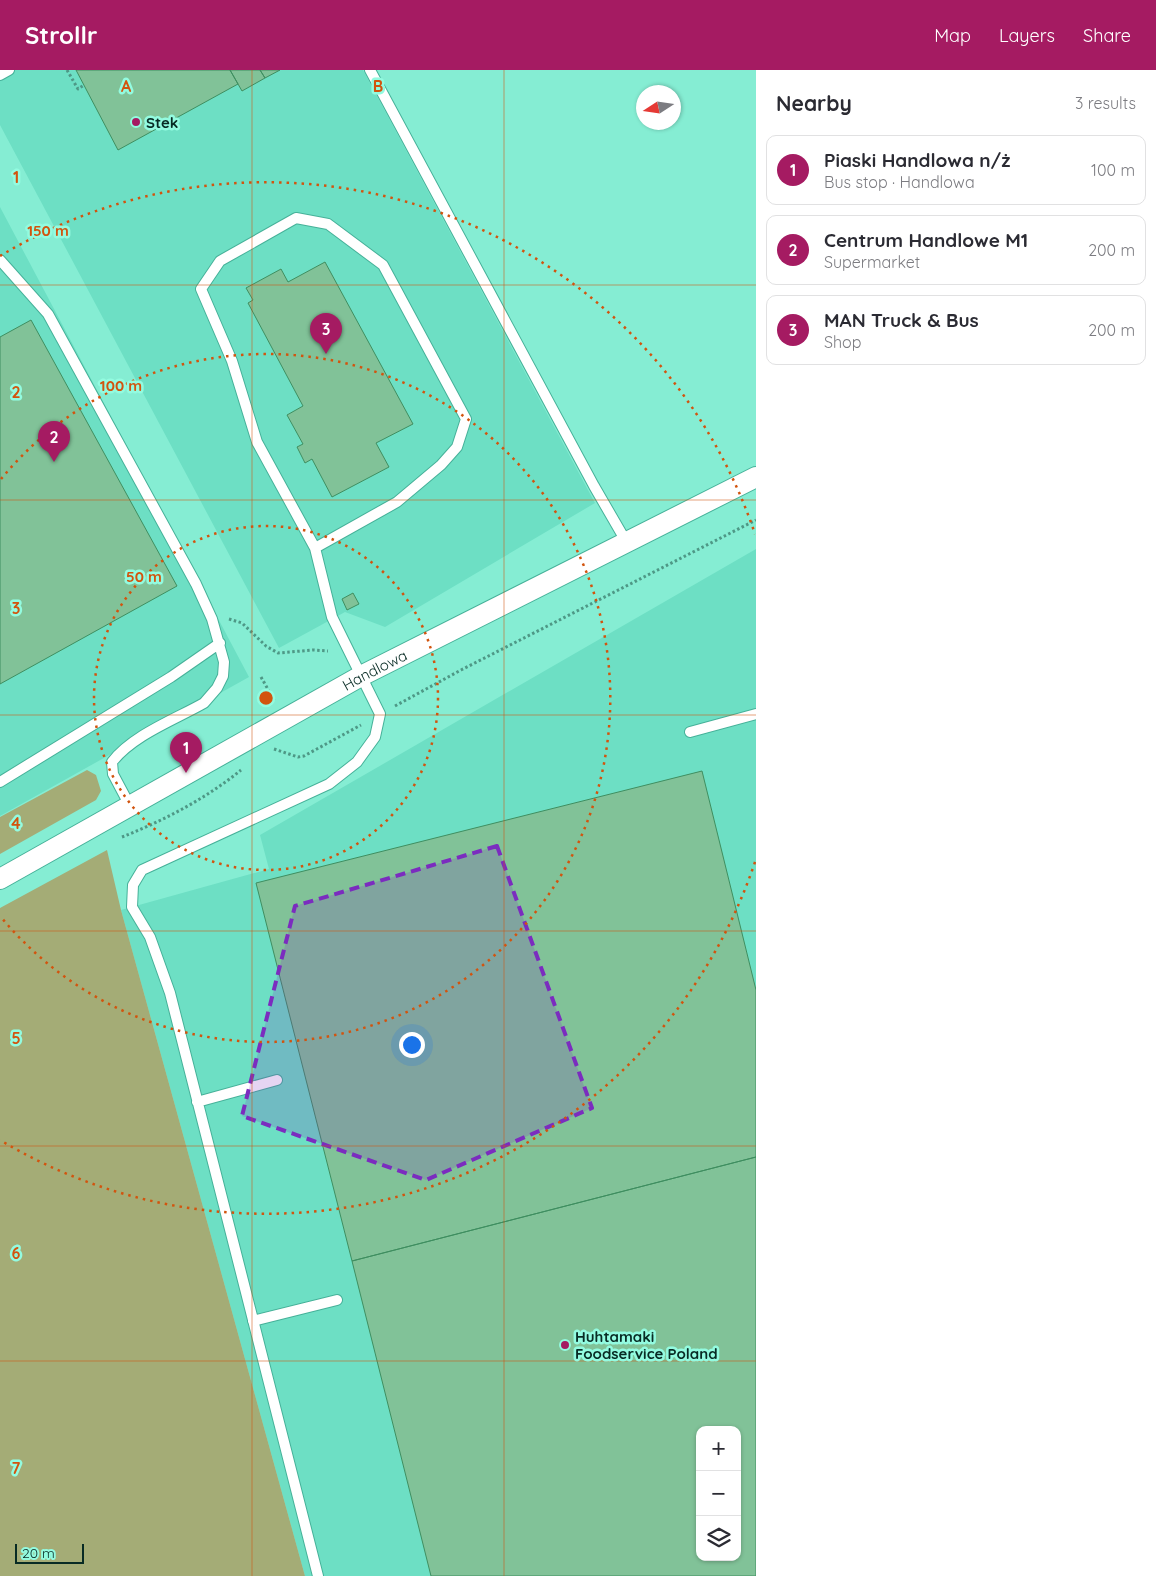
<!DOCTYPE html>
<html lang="en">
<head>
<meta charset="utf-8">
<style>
	:root { --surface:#fff; --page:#f7f7f7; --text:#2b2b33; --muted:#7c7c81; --line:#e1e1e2; --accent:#a51b62 }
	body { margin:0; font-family:Quicksand,sans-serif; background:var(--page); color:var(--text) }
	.controls { position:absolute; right:15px; bottom:15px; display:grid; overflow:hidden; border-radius:10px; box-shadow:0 1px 4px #0004 }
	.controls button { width:45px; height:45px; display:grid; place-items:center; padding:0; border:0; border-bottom:1px solid var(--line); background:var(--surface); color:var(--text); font:25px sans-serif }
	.compass { position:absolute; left:636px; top:15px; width:45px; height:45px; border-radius:50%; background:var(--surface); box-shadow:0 1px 4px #0004; rotate:258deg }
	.scale { position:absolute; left:15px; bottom:12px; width:69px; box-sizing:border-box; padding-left:5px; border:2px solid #082b24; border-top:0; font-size:14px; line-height:18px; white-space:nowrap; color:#082b24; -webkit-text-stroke:4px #93fbe0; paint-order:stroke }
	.you { position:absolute; left:411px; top:974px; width:18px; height:18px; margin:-12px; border:4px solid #fff; border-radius:50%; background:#1a73e8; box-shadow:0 0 0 8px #1a73e833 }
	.badge { display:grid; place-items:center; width:32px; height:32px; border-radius:50%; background:var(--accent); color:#fff; font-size:16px; font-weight:700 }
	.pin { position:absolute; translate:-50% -41px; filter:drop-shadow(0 1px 2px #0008) }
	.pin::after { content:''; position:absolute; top:26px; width:18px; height:15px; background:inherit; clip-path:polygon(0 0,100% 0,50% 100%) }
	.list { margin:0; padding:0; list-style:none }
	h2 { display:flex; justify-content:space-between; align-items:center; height:65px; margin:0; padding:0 20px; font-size:21px }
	h2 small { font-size:16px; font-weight:400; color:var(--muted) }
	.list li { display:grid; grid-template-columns:32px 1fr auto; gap:15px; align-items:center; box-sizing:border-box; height:70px; margin:0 10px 10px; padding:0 10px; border:1px solid var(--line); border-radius:10px }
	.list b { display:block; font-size:19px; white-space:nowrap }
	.list p { margin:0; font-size:16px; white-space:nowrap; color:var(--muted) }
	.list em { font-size:16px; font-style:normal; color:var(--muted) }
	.icon { flex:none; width:28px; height:28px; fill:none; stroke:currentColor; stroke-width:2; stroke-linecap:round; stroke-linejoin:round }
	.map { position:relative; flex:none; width:756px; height:1506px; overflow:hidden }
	header { display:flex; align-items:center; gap:30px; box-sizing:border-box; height:70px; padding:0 25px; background:var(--accent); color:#fff }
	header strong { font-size:24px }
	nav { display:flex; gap:28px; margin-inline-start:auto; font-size:18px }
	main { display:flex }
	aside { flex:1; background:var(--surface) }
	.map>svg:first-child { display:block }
</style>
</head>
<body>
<header>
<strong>Strollr</strong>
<nav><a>Map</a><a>Layers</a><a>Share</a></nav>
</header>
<main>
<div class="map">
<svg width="756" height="1506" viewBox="0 0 756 1506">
	<rect width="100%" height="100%" fill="#85edd3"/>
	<path fill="#6ddfc4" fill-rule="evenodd" d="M0,0H363L595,433L385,557L345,542L279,578L0,55Z
		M0,137L249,607L0,746Z
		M756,479V1506H305L121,840L269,799L260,765ZM700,1360H737V1487H700Z"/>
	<path fill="#a4ac76" d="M87,700L96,705L101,721L96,730L0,784V747Z
		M107,780L121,840L305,1506H0V838Z"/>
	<path fill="#81c298" stroke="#3f8e60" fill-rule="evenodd" d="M76,0H230L238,14L118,80Z
		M230,0H260L265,8L242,21Z
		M260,0H280L265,8Z
		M325,192L413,354L376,373L389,397L332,427L312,389L305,393L297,377L303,374L287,345L303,336L248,233L253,230L246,218L281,199L288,212Z
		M31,250L177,516L0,614V267Z
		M353,523L359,534L347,540L342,529Z
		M702,701L756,920V1087L352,1191L256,813Z
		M756,1087V1506H431L352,1191ZM700,1360H737V1487H700Z"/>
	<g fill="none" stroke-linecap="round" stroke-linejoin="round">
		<defs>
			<path id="lane" d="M370,0L594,416L627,473
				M0,5L9,0
				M0,190L48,244L196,514L212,549L224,592L223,606L217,618L204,633C174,650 133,665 112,692L113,704L130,736
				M315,478L397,432L441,395L457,377L466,349L383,195L328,154L296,148L220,191L201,219L232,291L257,372L315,478L332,547L380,644L375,667L357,692L329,714L142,800L133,815L132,837L150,867L170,923L318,1506
				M690,662L756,644
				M0,712L171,607L220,573
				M197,1032L277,1010
				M253,1251L337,1230"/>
			<g id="street">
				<path id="s1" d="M0,809L361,606L756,407"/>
			</g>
		</defs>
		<use href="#lane" stroke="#46b199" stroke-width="12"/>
		<use href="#street" stroke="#46b199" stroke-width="22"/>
		<path stroke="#4e9886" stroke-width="3" stroke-dasharray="2.5 2.5" stroke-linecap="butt" d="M67,0L78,19L84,15
			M229,549L242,553L266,576L278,583L313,580L328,581
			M261,607L274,630
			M395,636L461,600L756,450
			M274,679L298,687L304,686L361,655
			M122,767C163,751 207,728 241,700"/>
		<use href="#lane" stroke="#fff" stroke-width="10"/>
		<use href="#street" stroke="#fff" stroke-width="20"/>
	</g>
	<path fill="#7b2cbf" fill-opacity="0.2" stroke="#7b2cbf" stroke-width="4" stroke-dasharray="10 6" stroke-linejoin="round" d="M497,776L592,1038L426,1110L242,1046L295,836Z"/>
	<path fill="none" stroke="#d2540e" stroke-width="1" stroke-opacity="0.55" d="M252,0V1506M504,0V1506M0,215H756M0,430H756M0,645H756M0,861H756M0,1076H756M0,1291H756"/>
	<g fill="none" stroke="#d2540e" stroke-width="2.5" stroke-dasharray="2.5 5">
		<circle cx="266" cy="628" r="172"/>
		<path d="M1 409A344 344 0 1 1 1 847"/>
		<path d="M755 792A516 516 0 0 1 0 1070M0 186A516 516 0 0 1 755 464"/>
	</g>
	<g fill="#a51b62" stroke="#93fbe0" stroke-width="2">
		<circle cx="136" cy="52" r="5"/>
		<circle cx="565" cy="1275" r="5"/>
	</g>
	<g text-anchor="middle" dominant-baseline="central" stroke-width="5" stroke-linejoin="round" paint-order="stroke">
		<g font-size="15" font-weight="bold" fill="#082b24" stroke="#93fbe0" text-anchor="start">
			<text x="146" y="52">Stek</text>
			<text x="575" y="1266">Huhtamaki<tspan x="575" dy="17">Foodservice Poland</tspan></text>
		</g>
		<g font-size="15" fill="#082b24" stroke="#93fbe0">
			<text stroke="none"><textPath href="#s1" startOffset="429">Handlowa</textPath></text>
		</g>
	</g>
	<g font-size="16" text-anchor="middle" font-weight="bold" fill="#d2540e" stroke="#93fbe0" stroke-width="5" stroke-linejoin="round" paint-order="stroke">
		<text x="126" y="22">A</text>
		<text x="378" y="22">B</text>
		<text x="16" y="113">1</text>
		<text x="16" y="328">2</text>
		<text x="16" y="544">3</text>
		<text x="16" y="759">4</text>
		<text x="16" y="974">5</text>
		<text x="16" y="1189">6</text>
		<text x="16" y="1404">7</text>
	</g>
	<circle cx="266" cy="628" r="8" fill="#d2540e" stroke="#93fbe0" stroke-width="2.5"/>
	<g font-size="15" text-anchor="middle" font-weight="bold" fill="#d2540e" stroke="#93fbe0" stroke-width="5" stroke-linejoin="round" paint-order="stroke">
		<text x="48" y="166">150 m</text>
		<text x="121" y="321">100 m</text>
		<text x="144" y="512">50 m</text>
	</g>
</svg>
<div class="controls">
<button>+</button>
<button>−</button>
<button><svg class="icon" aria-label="layers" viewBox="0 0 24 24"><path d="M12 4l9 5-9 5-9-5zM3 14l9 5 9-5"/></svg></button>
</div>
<svg class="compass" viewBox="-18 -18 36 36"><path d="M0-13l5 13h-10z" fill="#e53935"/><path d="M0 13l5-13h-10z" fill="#7c7c81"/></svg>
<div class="scale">20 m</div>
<div class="you"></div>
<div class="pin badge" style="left:186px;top:703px">1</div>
<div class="pin badge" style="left:54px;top:392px">2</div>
<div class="pin badge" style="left:326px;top:284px">3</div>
</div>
<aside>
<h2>Nearby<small>3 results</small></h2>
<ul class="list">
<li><span class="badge">1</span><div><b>Piaski Handlowa n/ż</b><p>Bus stop · Handlowa</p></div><em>100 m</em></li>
<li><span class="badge">2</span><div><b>Centrum Handlowe M1</b><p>Supermarket</p></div><em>200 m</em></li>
<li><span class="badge">3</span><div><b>MAN Truck &amp; Bus</b><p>Shop</p></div><em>200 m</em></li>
</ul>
</aside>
</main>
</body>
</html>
